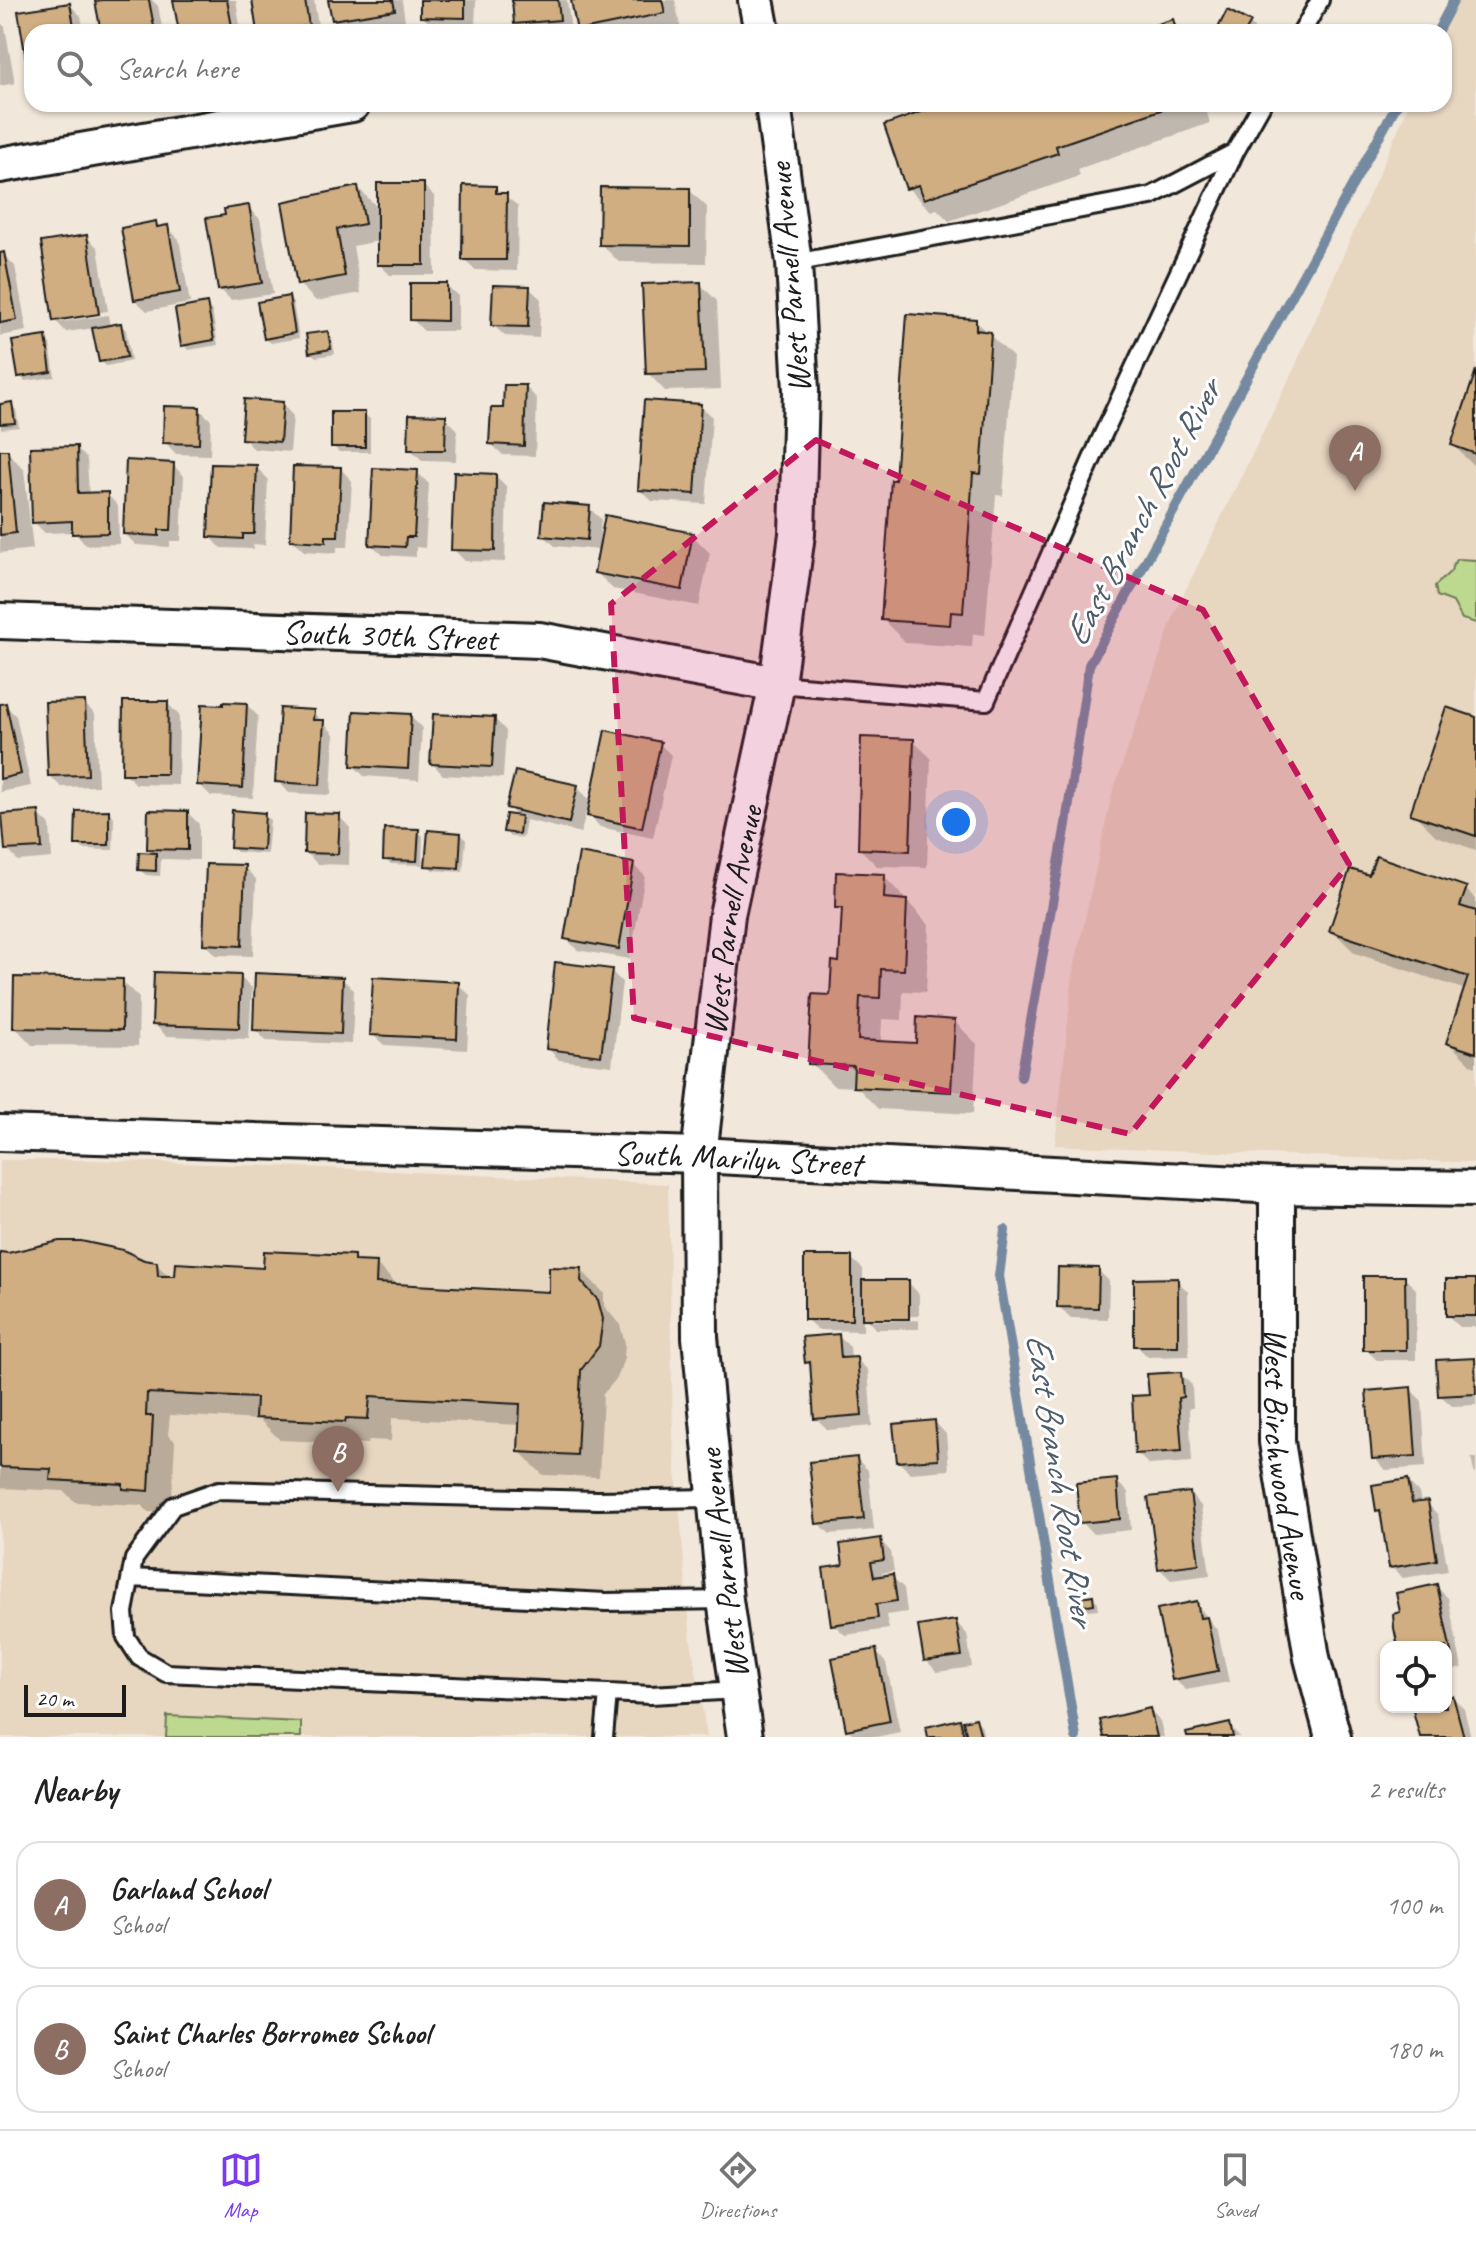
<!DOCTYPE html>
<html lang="en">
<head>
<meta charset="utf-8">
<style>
	:root { --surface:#fff; --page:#f2f2f2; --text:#222; --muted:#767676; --line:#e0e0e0; --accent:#7c3aed }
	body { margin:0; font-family:Caveat,sans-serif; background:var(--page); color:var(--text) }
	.controls { position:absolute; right:24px; bottom:24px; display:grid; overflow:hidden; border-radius:16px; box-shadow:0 2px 6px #0004 }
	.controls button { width:72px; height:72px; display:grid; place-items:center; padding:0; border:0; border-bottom:2px solid var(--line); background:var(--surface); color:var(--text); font:40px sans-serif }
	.scale { position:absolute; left:24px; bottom:20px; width:102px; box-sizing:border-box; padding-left:8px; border:4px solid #1c1c1c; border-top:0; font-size:22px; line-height:28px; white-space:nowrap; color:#1c1c1c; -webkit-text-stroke:6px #fff; paint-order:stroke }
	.you { position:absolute; left:956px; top:822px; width:28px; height:28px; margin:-20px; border:6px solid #fff; border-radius:50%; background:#1a73e8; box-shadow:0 0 0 12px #1a73e833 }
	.badge { display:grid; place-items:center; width:52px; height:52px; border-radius:50%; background:var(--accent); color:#fff; font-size:26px; font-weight:700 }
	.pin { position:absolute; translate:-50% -66px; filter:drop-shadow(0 2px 4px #0008) }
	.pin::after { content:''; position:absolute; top:42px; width:28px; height:24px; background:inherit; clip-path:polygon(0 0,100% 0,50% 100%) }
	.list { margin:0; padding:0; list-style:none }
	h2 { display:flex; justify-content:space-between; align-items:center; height:104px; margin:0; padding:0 32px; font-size:34px }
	h2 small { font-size:26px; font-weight:400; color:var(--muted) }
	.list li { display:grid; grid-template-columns:52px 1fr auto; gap:24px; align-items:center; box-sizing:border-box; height:128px; margin:0 16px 16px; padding:0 16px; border:2px solid var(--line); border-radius:24px }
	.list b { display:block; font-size:30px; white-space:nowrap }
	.list p { margin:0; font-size:26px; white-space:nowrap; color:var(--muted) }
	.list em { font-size:26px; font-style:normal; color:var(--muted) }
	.icon { flex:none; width:44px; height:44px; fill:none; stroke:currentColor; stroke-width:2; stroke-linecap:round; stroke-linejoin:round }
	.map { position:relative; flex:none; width:1476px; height:1737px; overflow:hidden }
	.search { position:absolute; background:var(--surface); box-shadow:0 2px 6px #0004; left:24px; right:24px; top:24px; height:88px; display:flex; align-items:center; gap:20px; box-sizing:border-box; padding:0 28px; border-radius:24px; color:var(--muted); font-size:30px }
	.sheet { height:392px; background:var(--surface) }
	nav { display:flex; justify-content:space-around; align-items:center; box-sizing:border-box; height:112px; border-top:2px solid var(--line); background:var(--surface); font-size:22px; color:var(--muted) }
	nav a { display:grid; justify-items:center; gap:4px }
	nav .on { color:var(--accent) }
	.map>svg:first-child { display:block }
</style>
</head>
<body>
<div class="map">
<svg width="1476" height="1737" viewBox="0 0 1476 1737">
	<rect width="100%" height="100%" fill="#f1e7da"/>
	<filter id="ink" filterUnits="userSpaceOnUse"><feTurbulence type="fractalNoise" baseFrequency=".0125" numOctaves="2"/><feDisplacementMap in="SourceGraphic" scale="16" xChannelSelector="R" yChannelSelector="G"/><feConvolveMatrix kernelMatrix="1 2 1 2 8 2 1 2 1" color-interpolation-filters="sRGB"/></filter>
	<g filter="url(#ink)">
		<path fill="#e7d6c0" d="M1454,0H1476V1163L1055,1145L1073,973L1112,794L1174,614L1294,369L1409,104H1444V32H1440Z
			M0,1160H89L325,1168L668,1184L673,1436L691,1642L707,1737H0Z"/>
		<path fill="#bdd990" stroke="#6c7a56" stroke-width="2" d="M1458,559L1476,560V623L1462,619L1453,602L1437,596L1435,586L1451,571L1453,564Z
			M167,1716L301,1722V1737H166Z"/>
		<path fill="#0003" fill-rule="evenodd" d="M114,0H152L158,6L163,32H103Z
			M175,0H236L241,32H181Z
			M254,0H314L319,32H259Z
			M330,0H402L405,21L345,31L334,20Z
			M422,0H476L475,28H434L422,16Z
			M514,0H567L571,31L525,32L516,23Z
			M573,0H675L681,30L580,32Z
			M70,5L81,16L84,32H32V72L20,13Z
			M0,22L5,27L15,83L0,86Z
			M1249,23L1254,28L1253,32H1218Z
			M951,104H1216V106L1206,109L1210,123L1078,169L1080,176L949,221L937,209L931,211L908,188Z
			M423,185L434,196L435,275H390L379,264V241L353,246L361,293L316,301L299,284L358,188L379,209Z
			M495,188L518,206L517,271L475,270L464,259Z
			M689,190L707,207L706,263L619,262L601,244Z
			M248,207L260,219L273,294L231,300L220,289L227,217Z
			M155,223L161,229L167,227L179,239L190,303L147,311L135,300Z
			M87,237L98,248L108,311L61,318V322L108,315L110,327L121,325L126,330L131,361L106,366L101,361L94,328L66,332L55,320Z
			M0,255H4L15,266L27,331L0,336Z
			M700,284L717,301L721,389L665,391L648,373Z
			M446,285L458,296V331H424L412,319Z
			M529,288L541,299L539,338L505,336L493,325Z
			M288,298L293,303L299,338L271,343L265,338Z
			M207,306L212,311L218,345L189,350L183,345Z
			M975,321L1013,357L1003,496L996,495L985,635L973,634L972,647L906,643L883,620L897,483Z
			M327,333L332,338L335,354L316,357L311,352Z
			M45,338L50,344L55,377L25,381L20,376Z
			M1476,377V468L1453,445Z
			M526,387L537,399L535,456L503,455L491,444L505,410Z
			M11,404L16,410L19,427L1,429L0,406Z
			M282,404L293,416L290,452L254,449L243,438Z
			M700,406L712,417L706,504L652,501L640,490Z
			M199,409L211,420L210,455L176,454L165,442Z
			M364,414L370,419V452H339L333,446Z
			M445,417L457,429L456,461L422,460L410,449Z
			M76,448L87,459L89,495L107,494L118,506L119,544L86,545L74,532L45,533L34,522Z
			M0,452H7L24,469L33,549L0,553Z
			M173,465L184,476L181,541H170V547L136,545L125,534Z
			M256,467L268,479L265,545L253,544L254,549L221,548L210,536Z
			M341,469L352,481L348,547H337V553L304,551L292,539Z
			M417,472L429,484L425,548L416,547V557L383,555L371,544Z
			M496,476L507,487L505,562L465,561L453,549Z
			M589,508L601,519L599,543L692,535L710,553L699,606L613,589L596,572L600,550L555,546L543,535Z
			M84,703L95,714L98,786L61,787L50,776Z
			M167,703L179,715L178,785L136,784L124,773Z
			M5,705L16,716L31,786L0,792V706Z
			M247,705L258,716L253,798L211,796L199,784Z
			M313,712L334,734L331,795L289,793L278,781Z
			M410,716L422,728L419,780L364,776L353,765Z
			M495,719L506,731L503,778L443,775L432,763Z
			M1476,719V850L1436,836L1413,813Z
			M913,741L931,758L927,867L877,866L860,849Z
			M660,744L671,755L653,838L600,827L586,812L581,833L526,820L523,838L510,837L505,831L519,818L508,807L577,787L592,802Z
			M109,812L114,817L113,850L83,849L77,844Z
			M188,813L199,824V860L161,859L160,876L146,875L140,870L141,854H156L149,848Z
			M38,814L50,825L52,858L18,861L7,849Z
			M264,815L270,820L267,854L237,852L232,847Z
			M339,816L350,828L349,865L317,864L306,852Z
			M418,831L423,836L422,865L391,864L385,859Z
			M461,834L466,840L463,872L433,870L427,865Z
			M633,865L645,876L630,959L577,950L566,938Z
			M244,867L256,879L253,956L216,955L205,943Z
			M884,876L929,925L926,992L903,991L902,1020L882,1019L881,1043L918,1045L954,1021L977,1044L973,1114L878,1109L857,1087L834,1086L811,1063L841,964L844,914L837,907Z
			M1371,878L1465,889L1476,899V1067L1471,1065L1448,1042L1466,990L1355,953L1332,930Z
			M611,971L622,982L612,1066L559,1060L548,1048Z
			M240,977L252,988L249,1039L166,1036L154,1024Z
			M342,979L354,990L352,1044L266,1041L255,1029Z
			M122,981L139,998L138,1046L32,1045L15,1027Z
			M458,984L470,995L467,1050L384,1045L372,1034Z
			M0,1254L156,1264L171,1278L265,1270L353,1257L359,1263L376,1264L399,1286L551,1294L581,1270L604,1293V1306L620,1325L625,1343L624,1359L617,1378L603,1394L599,1477L543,1475L520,1452L521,1425L392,1418L391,1441L369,1440L368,1444L280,1440L260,1420L170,1415L168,1435L175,1441L171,1513L148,1512L142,1505L75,1502L64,1491L0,1488Z
			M851,1258L863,1269V1282H908L919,1294V1329H876L863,1316V1331L818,1330L806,1319ZM919,1316V1320L873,1321V1317Z
			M1098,1270L1109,1281L1108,1319L1071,1318L1059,1307Z
			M1404,1278L1416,1289V1360H1377L1365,1349Z
			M1177,1280L1188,1292L1189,1356L1148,1357L1136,1345Z
			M1476,1281V1327H1460L1448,1316Z
			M838,1336L850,1347L851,1359H856L868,1370L872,1426L828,1430L816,1418L812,1368L806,1362Z
			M1474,1360L1476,1362V1405L1452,1406L1440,1395Z
			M1180,1374L1192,1385L1193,1408H1189L1192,1462L1149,1465L1137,1453Z
			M1411,1390L1422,1401L1426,1467L1385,1470L1374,1458Z
			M935,1422L946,1434L949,1470L910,1473L899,1462Z
			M1471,1458H1476V1475L1474,1472Z
			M857,1459L868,1470L874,1530L830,1534L818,1523Z
			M1116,1481L1128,1492L1131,1530L1093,1534L1082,1522Z
			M1408,1481L1419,1493L1421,1504L1427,1503L1438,1515L1448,1571L1403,1578L1391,1567L1383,1515L1378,1510Z
			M1190,1494L1201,1506L1210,1575L1171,1580L1160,1569Z
			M880,1540L891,1552L894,1571L882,1573L883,1578L892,1577L904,1588L907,1612L886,1615L889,1629L845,1635L833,1624L845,1566Z
			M1437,1587L1448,1598L1462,1668L1446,1672V1647H1400Z
			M1092,1597L1098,1602V1609L1088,1610L1083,1605Z
			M1196,1603L1218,1631L1229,1682L1186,1690L1174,1679Z
			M956,1622L967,1634L972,1667L937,1672L926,1660Z
			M875,1651L886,1663L900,1732L876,1737H856L848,1729Z
			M1453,1698L1464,1709L1471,1737H1422L1417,1707H1446V1699Z
			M1149,1710L1160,1721L1164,1737H1106Z
			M976,1720L981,1725L984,1737H930L959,1721L967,1729Z
			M1229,1726L1240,1737H1189Z"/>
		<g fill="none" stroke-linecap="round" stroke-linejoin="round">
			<path stroke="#748aa0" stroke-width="10" d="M1437,32L1454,0
				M1021,1077L1066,824L1089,665L1397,104
				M1005,1230L999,1276L1076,1737"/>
		</g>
		<path fill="#d0ae82" stroke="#1c1c1c" stroke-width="2" d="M103,0H149L155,32H101L95,1Z
			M173,0H227L233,32H179Z
			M252,0H305L309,26L257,32Z
			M328,0H393L395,10L332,20Z
			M420,0H465V18L420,17Z
			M512,0H558L560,20L514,24Z
			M571,0H662L665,13L577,31Z
			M70,3L75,32H32V70L28,71L18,11Z
			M1227,10L1251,22L1245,32H1216Z
			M1173,19L1177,32H1133Z
			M944,104H1178L1056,146L1058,153L924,199L919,185L906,189L884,125Z
			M377,183H424V265H377Z
			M463,185L496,186V193H507L506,260H462Z
			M358,186L365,224L337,229L345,276L297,285L282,202Z
			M600,187L690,188V246L599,245Z
			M249,205L262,283L218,290L206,218L225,215L224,209Z
			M156,221L157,227L168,225L180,292L134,300L121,228Z
			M87,235L99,314L53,321L41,242Z
			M4,252L17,320L0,323V253Z
			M701,282L705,372L646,374L642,284Z
			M410,283H447V321L410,320Z
			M493,285L530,286L528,327L491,326Z
			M289,296L295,333L264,339L257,302Z
			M207,303L214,340L181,346L175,309Z
			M907,314L976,319V330L991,332L981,474L973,473L963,613L951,612L950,625L881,620L891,480H895Z
			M121,323L127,357L99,362L92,328Z
			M328,331L331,349L309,353L306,334Z
			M46,336L51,372L18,377L12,341Z
			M1476,370V454L1451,445Z
			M504,385H526L524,446L489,444L491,408H503Z
			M244,399L283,402L280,442L241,439Z
			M644,400L701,404L695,494L638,490Z
			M12,402L15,423L0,424V404Z
			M164,406L200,407L199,444L163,443Z
			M331,412H365V447H331Z
			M409,414L446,415L445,450H408Z
			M77,446L78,493L108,492V533L72,534V521L32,523L30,447Z
			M0,450H8L16,533L0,535Z
			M126,460L174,463L171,530H159V536L123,534Z
			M211,464L257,465L254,534H243V539L208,537Z
			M293,466L341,467L338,536H326V542L290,540Z
			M373,468L418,470L414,537H406L405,547L369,545Z
			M454,472L496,474L495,551L451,550Z
			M544,502L590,506L587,540L541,536Z
			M605,515L693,533L682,590L594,573Z
			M85,701L88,775L48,776L45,702Z
			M123,701H168L167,774H122Z
			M223,702L247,703L243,788L197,785L202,704L223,705Z
			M6,703L21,774L0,779V704Z
			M1446,707L1476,717V836L1410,814Z
			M280,708L314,710L313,720H324L320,785L275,782Z
			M354,711L411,714L408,769L351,766Z
			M433,714L495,717L492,767L430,764Z
			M605,730L661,742L642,828L587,816Z
			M861,737L914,739L910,851L858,849Z
			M515,771L578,785L569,823L506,808Z
			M109,810V845H75L76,811Z
			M148,810L188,811V850L147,849Z
			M232,810L265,813L263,850L230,848Z
			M39,811L42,848L5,850L2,814Z
			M305,813L340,814L338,854L304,853Z
			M506,814L521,816L519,834L503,832Z
			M384,828L419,829L417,861L383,860Z
			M428,830L461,833L459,868L425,866Z
			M139,852L156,853V871L138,870Z
			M579,853L634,863L619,949L564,939Z
			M1376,856L1467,887L1460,906L1476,911V1053L1446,1043L1468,977L1329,931L1350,869L1369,875Z
			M206,864L245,865L242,946L203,944Z
			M836,872L885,874L884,898L907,900L904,970L881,969L880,998L860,997L858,1040L916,1043L917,1017L955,1020L951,1092L853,1087L854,1066L808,1064L812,994L830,995L832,961L839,962L842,908H835Z
			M555,962L612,969L601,1056L546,1049Z
			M154,972L241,975L239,1028L152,1025Z
			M255,973L343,977L341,1034L253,1030Z
			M14,977L123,979L122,1030L13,1028Z
			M373,977L459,982L457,1039L370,1035Z
			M59,1241H81L123,1250L144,1260L157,1262L158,1276H175L176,1263L263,1268L264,1251L354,1255V1261L377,1262L376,1283L549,1292V1267L582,1268L581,1281L598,1300L603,1319L599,1346L581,1370L577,1455L518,1452L520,1404L370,1396L368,1419L346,1418L345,1422L255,1418L256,1398L147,1393L146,1416H153L149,1491L123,1489V1484L50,1480L51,1469L0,1467V1252L8,1253Z
			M804,1256H852V1320H804Z
			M1058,1267L1099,1268L1098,1308L1057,1307Z
			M1363,1276H1405L1406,1350H1363Z
			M1178,1278V1346H1134V1279Z
			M1446,1279H1476V1316H1446Z
			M862,1280H909V1319H862Z
			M839,1334L841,1358L857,1357L862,1415L814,1419L810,1362L805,1363L802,1337Z
			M1475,1358L1476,1394L1438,1396L1436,1360Z
			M1181,1372L1183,1397L1178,1398L1182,1451L1135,1454L1132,1396L1149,1395L1147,1374Z
			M1411,1387L1416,1456L1372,1459L1366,1391Z
			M935,1420L938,1459L897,1462L893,1424Z
			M857,1457L864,1519L816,1524L809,1462Z
			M1117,1479L1120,1519L1080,1523L1076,1483Z
			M1408,1479L1412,1503L1428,1501L1437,1560L1389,1568L1380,1510L1376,1511L1372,1485Z
			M1190,1492L1199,1564L1158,1569L1148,1497Z
			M881,1538L884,1560L871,1562L874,1577L893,1574L897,1601L876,1604L878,1618L831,1625L823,1568L843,1565L840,1544Z
			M1437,1584L1452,1657L1446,1658V1647H1398L1394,1628L1393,1614L1400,1612L1396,1593Z
			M1093,1595L1094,1604L1081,1606L1080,1597Z
			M1197,1601L1200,1618L1207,1617L1218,1671L1172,1680L1157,1609Z
			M956,1620L962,1656L924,1661L918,1626Z
			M876,1649L890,1721L846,1730L832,1658Z
			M1453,1696L1464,1737H1420L1412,1707H1446V1697Z
			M1150,1708L1157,1737H1104L1100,1720Z
			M976,1718L981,1737H967L963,1721Z
			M960,1719L964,1737H928L926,1727Z
			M1230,1723L1233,1737H1187L1186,1733Z"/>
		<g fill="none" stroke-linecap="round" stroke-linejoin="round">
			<defs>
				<path id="service" d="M1302,32L1320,0
					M1235,152L1262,104
					M777,684L986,701L1099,443L1235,152L1151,196L794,263
					M713,1498L598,1500L219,1490L173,1506L134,1559L124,1612L126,1637L139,1657L166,1673L651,1695L738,1690
					M131,1578L606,1602L725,1600
					M604,1737L608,1693"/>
				<g id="minor">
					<path d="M756,0L762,32"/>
					<path d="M0,165L352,104"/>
					<path id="s1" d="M0,621L539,640L777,684"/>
					<path id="s2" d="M0,1133L699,1155L1277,1186L1476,1189"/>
					<path id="s3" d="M1277,1186V1442L1312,1658L1333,1737"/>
					<path id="s4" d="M745,1737L725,1600L700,1337L699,1155L727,915L777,684L797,534L801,390L794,263L773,104"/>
				</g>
			</defs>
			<use href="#service" stroke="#1c1c1c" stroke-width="22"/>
			<use href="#minor" stroke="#1c1c1c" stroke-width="40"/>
			<use href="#service" stroke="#fff" stroke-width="16"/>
			<use href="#minor" stroke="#fff" stroke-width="34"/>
		</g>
	</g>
	<path fill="#c2185b" fill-opacity="0.2" stroke="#c2185b" stroke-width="6" stroke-dasharray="16 10" stroke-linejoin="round" d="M816,440L1203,610L1349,864L1130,1134L634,1018L611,604Z"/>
	<g text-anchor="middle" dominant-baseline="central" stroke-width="6" stroke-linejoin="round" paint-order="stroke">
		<g font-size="34" fill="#1c1c1c" stroke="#fff">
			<text transform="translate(789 278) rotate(-95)">West Parnell Avenue</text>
			<text stroke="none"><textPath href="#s1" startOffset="390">South 30th Street</textPath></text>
			<text stroke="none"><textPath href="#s4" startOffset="822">West Parnell Avenue</textPath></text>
			<text stroke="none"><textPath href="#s2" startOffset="738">South Marilyn Street</textPath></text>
			<text stroke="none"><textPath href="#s3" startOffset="278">West Birchwood Avenue</textPath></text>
			<text transform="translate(723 1564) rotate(-97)">West Parnell Avenue</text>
		</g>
		<g font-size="36" font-style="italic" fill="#4f5c69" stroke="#fff">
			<text transform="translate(1142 513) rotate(-62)">East Branch Root River</text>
			<text transform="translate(1061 1479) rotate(81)">East Branch Root River</text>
		</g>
	</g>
</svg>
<div class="controls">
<button><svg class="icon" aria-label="locate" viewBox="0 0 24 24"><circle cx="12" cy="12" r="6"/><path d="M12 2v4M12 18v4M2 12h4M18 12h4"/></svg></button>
</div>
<div class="scale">20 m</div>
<div class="you"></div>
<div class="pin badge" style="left:1355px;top:491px;background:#8d6e63">A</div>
<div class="pin badge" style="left:338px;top:1492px;background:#8d6e63">B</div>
<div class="search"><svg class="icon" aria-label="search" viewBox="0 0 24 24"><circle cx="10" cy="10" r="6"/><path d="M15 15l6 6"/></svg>Search here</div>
</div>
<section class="sheet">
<h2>Nearby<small>2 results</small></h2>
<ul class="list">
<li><span class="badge" style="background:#8d6e63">A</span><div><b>Garland School</b><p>School</p></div><em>100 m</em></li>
<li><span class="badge" style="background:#8d6e63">B</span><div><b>Saint Charles Borromeo School</b><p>School</p></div><em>180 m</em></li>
</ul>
</section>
<nav>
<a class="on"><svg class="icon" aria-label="map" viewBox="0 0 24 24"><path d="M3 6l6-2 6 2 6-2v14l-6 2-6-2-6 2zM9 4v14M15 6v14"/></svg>Map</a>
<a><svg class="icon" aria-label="directions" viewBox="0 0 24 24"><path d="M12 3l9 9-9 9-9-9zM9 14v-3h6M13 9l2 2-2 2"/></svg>Directions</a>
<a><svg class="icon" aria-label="saved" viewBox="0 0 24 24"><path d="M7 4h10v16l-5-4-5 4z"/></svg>Saved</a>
</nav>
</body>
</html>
